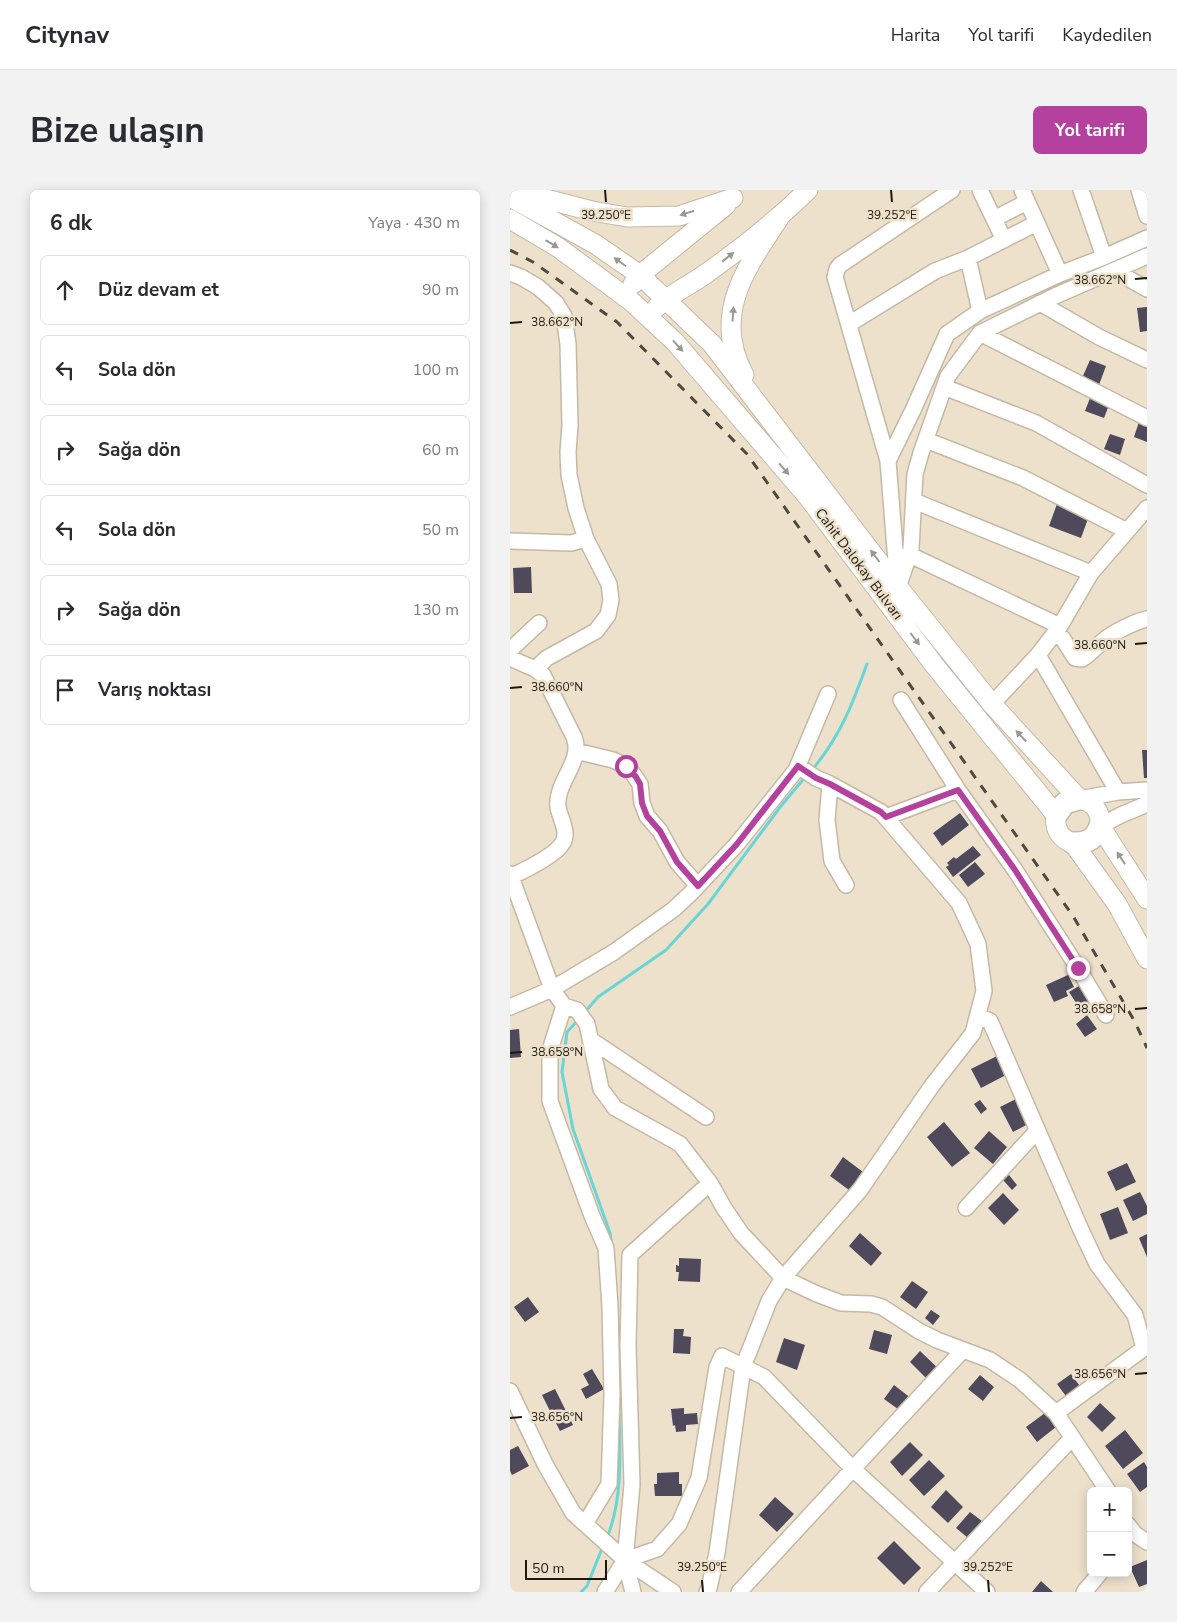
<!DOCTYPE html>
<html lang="tr">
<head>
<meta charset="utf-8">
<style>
	:root { --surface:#fff; --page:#f2f2f3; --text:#2b2b33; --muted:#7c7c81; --line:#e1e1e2; --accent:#b3419d }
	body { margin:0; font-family:"Nunito Sans",sans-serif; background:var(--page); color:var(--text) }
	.controls { position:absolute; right:15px; bottom:15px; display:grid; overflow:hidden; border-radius:8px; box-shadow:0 2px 12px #0003 }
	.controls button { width:45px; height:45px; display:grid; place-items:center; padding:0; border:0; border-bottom:1px solid var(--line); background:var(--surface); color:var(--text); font:25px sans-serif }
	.scale { position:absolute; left:15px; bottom:12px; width:82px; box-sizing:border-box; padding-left:5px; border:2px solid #1d1911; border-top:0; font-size:14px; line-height:18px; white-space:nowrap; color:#1d1911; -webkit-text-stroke:4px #ede1cc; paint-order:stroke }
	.stop { position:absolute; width:15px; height:15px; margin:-11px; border:4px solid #b3419d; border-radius:50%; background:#fff }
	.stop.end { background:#b3419d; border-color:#fff; box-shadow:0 1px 5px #0008 }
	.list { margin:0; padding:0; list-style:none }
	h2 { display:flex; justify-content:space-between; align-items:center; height:65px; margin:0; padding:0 20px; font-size:21px }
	h2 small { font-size:16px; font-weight:400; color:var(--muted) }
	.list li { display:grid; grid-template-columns:32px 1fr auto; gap:15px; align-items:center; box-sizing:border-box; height:70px; margin:0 10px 10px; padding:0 10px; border:1px solid var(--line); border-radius:8px }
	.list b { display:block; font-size:19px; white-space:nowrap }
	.list em { font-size:16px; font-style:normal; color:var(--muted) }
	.icon { flex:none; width:28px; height:28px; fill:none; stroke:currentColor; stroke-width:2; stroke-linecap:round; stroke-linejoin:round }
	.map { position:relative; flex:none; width:637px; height:1402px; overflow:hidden; border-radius:8px }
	header { display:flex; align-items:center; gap:30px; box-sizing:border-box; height:70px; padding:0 25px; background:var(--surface); border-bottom:1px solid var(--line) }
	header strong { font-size:24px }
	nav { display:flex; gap:28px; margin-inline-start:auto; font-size:18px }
	.intro { display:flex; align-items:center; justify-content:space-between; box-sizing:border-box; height:120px; padding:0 30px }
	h1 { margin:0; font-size:35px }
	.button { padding:12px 22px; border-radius:8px; background:var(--accent); color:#fff; font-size:18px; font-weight:700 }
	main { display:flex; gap:30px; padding:0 30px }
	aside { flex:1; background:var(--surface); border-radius:8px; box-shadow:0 2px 12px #0003 }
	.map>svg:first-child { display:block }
</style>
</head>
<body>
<header>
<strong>Citynav</strong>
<nav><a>Harita</a><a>Yol tarifi</a><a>Kaydedilen</a></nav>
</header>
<div class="intro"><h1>Bize ulaşın</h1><a class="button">Yol tarifi</a></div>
<main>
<aside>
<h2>6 dk<small>Yaya · 430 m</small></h2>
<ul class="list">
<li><svg class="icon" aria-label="ahead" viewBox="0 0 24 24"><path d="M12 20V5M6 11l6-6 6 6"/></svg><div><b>Düz devam et</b></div><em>90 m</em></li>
<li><svg class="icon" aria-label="left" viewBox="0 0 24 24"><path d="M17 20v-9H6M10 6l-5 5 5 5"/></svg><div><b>Sola dön</b></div><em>100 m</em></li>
<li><svg class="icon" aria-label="right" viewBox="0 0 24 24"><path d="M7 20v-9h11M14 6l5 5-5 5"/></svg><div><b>Sağa dön</b></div><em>60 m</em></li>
<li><svg class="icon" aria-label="left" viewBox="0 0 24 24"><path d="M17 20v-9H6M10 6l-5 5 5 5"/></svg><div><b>Sola dön</b></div><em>50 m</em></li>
<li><svg class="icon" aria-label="right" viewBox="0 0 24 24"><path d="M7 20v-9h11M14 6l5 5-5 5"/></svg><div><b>Sağa dön</b></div><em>130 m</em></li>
<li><svg class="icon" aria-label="arrive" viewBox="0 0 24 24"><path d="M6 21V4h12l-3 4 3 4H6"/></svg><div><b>Varış noktası</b></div></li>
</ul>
</aside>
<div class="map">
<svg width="637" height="1402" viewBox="0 0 637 1402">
	<rect width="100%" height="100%" fill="#ede1cc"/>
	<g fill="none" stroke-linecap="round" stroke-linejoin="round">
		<path stroke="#6ad5d6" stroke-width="3" d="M302,580C331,545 342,515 357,474
			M75,822L88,807L156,760L198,714L271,616L296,586
			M69,829L57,842L52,882L63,939L100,1043L102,1055
			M97,1348C113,1308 110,1265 109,1223
			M71,1402L77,1396L93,1356"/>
	</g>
	<path fill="#4e495b" d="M637,117V141L630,142L627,118Z
		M580,170L596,176L589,195L572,188Z
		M582,203L601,210L594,228L575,221Z
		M630,229L637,231V252L624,247Z
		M600,244L615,249L610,265L594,259Z
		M547,314L579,326L571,348L539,336Z
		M21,377L22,403H4L3,378Z
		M632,560H637V588H634Z
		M450,623L459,635L432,656L423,643Z
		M463,656L471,665L443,687L436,677L439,675L437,673L444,667L446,669Z
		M465,672L475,684L458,697L449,685Z
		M558,785L564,797L556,801L558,806L544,812L536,795Z
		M572,794L582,811L570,819L559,802Z
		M577,825L587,839L575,847L566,834Z
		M9,839L11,867L0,868V840Z
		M487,866L496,885L471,898L461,879Z
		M508,908L520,933L503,942L490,917Z
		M470,910L477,919L471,924L464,914Z
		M434,932L460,963L442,977L417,947Z
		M479,941L497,957L483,974L464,958Z
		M333,967L353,982L339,1000L320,986Z
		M617,973L626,992L606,1001L597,982Z
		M499,985L507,995L502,1000L493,990Z
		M630,1002L637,1016V1024L623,1031L613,1010Z
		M493,1003L509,1020L494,1035L478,1018Z
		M608,1017L618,1043L600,1050L590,1024Z
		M350,1043L372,1063L361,1076L339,1056Z
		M637,1044V1067L629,1048Z
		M169,1068L191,1069L190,1092L168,1091L169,1082H166V1075L169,1076Z
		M402,1091L418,1102L406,1119L390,1107Z
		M18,1107L29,1122L15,1132L4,1117Z
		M421,1120L430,1126L423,1135L415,1128Z
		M164,1139H174L173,1146L181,1147L180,1164L163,1163Z
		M364,1140L382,1145L377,1164L359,1159Z
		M274,1148L295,1155L287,1180L266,1172Z
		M410,1161L431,1181L420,1192L400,1172Z
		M82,1179L94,1199L76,1209L71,1199L79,1195L73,1184Z
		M561,1184L572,1199L558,1209L547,1194Z
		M470,1185L484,1197L473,1211L458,1199Z
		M384,1195L402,1209L392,1222L374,1209Z
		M45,1199L63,1235L50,1241L32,1205Z
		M590,1213L606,1228L592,1242L577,1227Z
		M174,1218V1224L187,1223L188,1234L176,1235V1241L166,1242L165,1235L163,1236L161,1219Z
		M535,1223L546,1237L527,1252L516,1237Z
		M615,1240L633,1263L613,1279L595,1256Z
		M400,1252L413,1265L392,1286L380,1272Z
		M8,1256L19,1276L2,1285L0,1281V1260Z
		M419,1270L435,1286L414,1306L399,1290Z
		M634,1272L637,1277V1297L630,1302L617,1284Z
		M169,1282V1294H172V1306H145L144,1294H147V1283Z
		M436,1300L453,1317L438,1333L421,1317Z
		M265,1307L284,1324L267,1342L249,1325Z
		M460,1322L472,1331L458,1348L446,1338Z
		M384,1351L411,1378L394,1395L367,1368Z
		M637,1370V1394L629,1397L620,1377Z
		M531,1391L543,1402H522Z"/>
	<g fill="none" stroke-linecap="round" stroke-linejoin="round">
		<defs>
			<path id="minor" d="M470,0L494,50
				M512,0L550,84
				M629,0L637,26
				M484,29L517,12
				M594,67L637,48
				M458,68L470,121
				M605,81L637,99
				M0,83L11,87L28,97L46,113L54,126L58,154L60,235L58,262L59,285L66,318L76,349L99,394L101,410L98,425L86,441L37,468L25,479
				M530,113L589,147L637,170
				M339,134L425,81L458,68L527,33
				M470,143L637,228
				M434,197L526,233L637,295
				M416,250L513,288L617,341
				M378,271L403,220L437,144L470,121L550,84L594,67L571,0
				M404,311L581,383
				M0,351L61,353L76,349
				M400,365L550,436
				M390,392L401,359L405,284L411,263L438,186L470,143L545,106L637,66
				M388,397L378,271L325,87L327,79L330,75L442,0
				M545,442L553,449L565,468L572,469C580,464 586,457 593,451C602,443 626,431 637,429
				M0,460L29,433
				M528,465L608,602
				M0,468L25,479L33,485L64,547C74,571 45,592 48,617C50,629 60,643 52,654C44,666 13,681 0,687
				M391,510L448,600L505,680L568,778L596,825
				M482,514L528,465L550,436L581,383L637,318
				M66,561L103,570L116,576L121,581L130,594L132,613L137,626L150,641L167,672L188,696
				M320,594L317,630L322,671L336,695
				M569,609L608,602L637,600
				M376,627L448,600
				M590,636L611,625L637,614
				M0,684L42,799L54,816L67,820L77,834L91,899L105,918L170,954L200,993L214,1018L231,1043L273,1088L307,1104L331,1113L361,1114L372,1117L409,1141L427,1150L480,1170L510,1190L546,1223L598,1301
				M54,816L40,860V911L82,1026L96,1058L100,1116L102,1205L99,1294L75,1334
				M0,817L42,799L104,762L164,719L181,703L227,654L286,580L318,504
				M468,826L480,831L571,1040L587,1074L625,1125L634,1158
				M81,850L196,927
				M456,1018L527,941
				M0,1201L35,1274L63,1323L115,1370L163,1402
				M546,1223L637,1156
				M618,1335L625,1344L637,1352
				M95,1402L115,1370L122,1295L118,1156L120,1065L200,993
				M123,1402L115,1370L147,1359L169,1334L189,1288L207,1177L212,1166L254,1187L343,1279L477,1402
				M197,1402L199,1398L207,1363L233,1177L259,1111L273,1088L350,1000L421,897L463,843L474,801L468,754L449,713L371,622L320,594L306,588L288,576
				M229,1402L453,1160
				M417,1402L562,1248
				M574,1402L590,1383"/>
			<path id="major" d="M1,0L82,21L117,27L169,26L223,8
				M0,7L85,54L130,85L202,154L388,397L482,514L569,609C584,612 591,621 590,636L637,709
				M0,29L49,58L121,111L165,152L298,307L425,476L546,625C544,639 550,649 563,653L607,714L637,769
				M123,94L130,85L216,15
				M147,117C161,103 179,96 194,85C231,59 266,31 298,0
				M234,185C201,124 237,77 269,28"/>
			<path id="highway" d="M546,625L555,613L569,609
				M563,653C577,654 585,649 590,636"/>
		</defs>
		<use href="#minor" stroke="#c5b9a5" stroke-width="18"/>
		<use href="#major" stroke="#c5b9a5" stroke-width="21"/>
		<use href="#highway" stroke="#c5b9a5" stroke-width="24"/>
		<use href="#minor" stroke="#fff" stroke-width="15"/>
		<use href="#major" stroke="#fff" stroke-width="19"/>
		<use href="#highway" stroke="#fff" stroke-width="21"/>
		<path stroke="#4f493e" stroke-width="3" stroke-dasharray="9 9" stroke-linecap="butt" d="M0,60L23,72L107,132L237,264L563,726L625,832L637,858"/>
	</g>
	<defs><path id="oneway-solid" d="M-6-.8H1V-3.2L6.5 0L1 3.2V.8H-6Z" transform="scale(1.25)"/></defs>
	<g fill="#999894">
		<use href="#oneway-solid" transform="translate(177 23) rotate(163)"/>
		<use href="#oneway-solid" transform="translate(42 54) rotate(31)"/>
		<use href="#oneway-solid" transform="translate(218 67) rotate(-38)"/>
		<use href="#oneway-solid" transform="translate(110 72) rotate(-145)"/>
		<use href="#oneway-solid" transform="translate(223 124) rotate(-86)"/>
		<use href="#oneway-solid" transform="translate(168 156) rotate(48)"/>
		<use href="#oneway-solid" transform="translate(274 279) rotate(49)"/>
		<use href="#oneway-solid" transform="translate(365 366) rotate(-127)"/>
		<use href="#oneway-solid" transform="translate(405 449) rotate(53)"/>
		<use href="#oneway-solid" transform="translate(511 546) rotate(-133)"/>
		<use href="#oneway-solid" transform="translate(611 668) rotate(-123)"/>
	</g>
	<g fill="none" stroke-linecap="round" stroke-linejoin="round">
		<path stroke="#b3419d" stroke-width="6" d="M116,576L126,587L130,594L132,613L137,626L150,641L167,672L188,696L227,654L288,576L306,588L320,594L371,622L376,627L448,600L505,680L568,778"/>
	</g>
	<path fill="none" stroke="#1d1911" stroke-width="2" d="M95,0L96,12M381,0L382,12M625,89L637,88M0,133L12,132M625,454L637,453M0,498L12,497M625,819L637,818M0,863L12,862M625,1184L637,1183M0,1228L12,1227M192,1390L193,1402M478,1390L479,1402"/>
	<g text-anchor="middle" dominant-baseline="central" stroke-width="5" stroke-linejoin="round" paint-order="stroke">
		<g font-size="14" fill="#1d1911" stroke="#ede1cc">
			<text transform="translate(349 374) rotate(53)">Cahit Dalokay Bulvarı</text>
		</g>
	</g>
	<g font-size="12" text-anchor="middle" fill="#1d1911" stroke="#ede1cc" stroke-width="5" stroke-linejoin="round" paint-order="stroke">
		<text x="96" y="29">39.250°E</text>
		<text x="382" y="29">39.252°E</text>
		<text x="590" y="94">38.662°N</text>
		<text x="47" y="136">38.662°N</text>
		<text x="590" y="459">38.660°N</text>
		<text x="47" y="501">38.660°N</text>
		<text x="590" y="823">38.658°N</text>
		<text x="47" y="866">38.658°N</text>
		<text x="590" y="1188">38.656°N</text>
		<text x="47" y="1231">38.656°N</text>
		<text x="192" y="1381">39.250°E</text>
		<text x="478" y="1381">39.252°E</text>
	</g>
</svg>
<div class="controls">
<button>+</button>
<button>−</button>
</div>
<div class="scale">50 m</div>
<div class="stop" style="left:116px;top:576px"></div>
<div class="stop end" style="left:568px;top:778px"></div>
</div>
</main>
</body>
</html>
